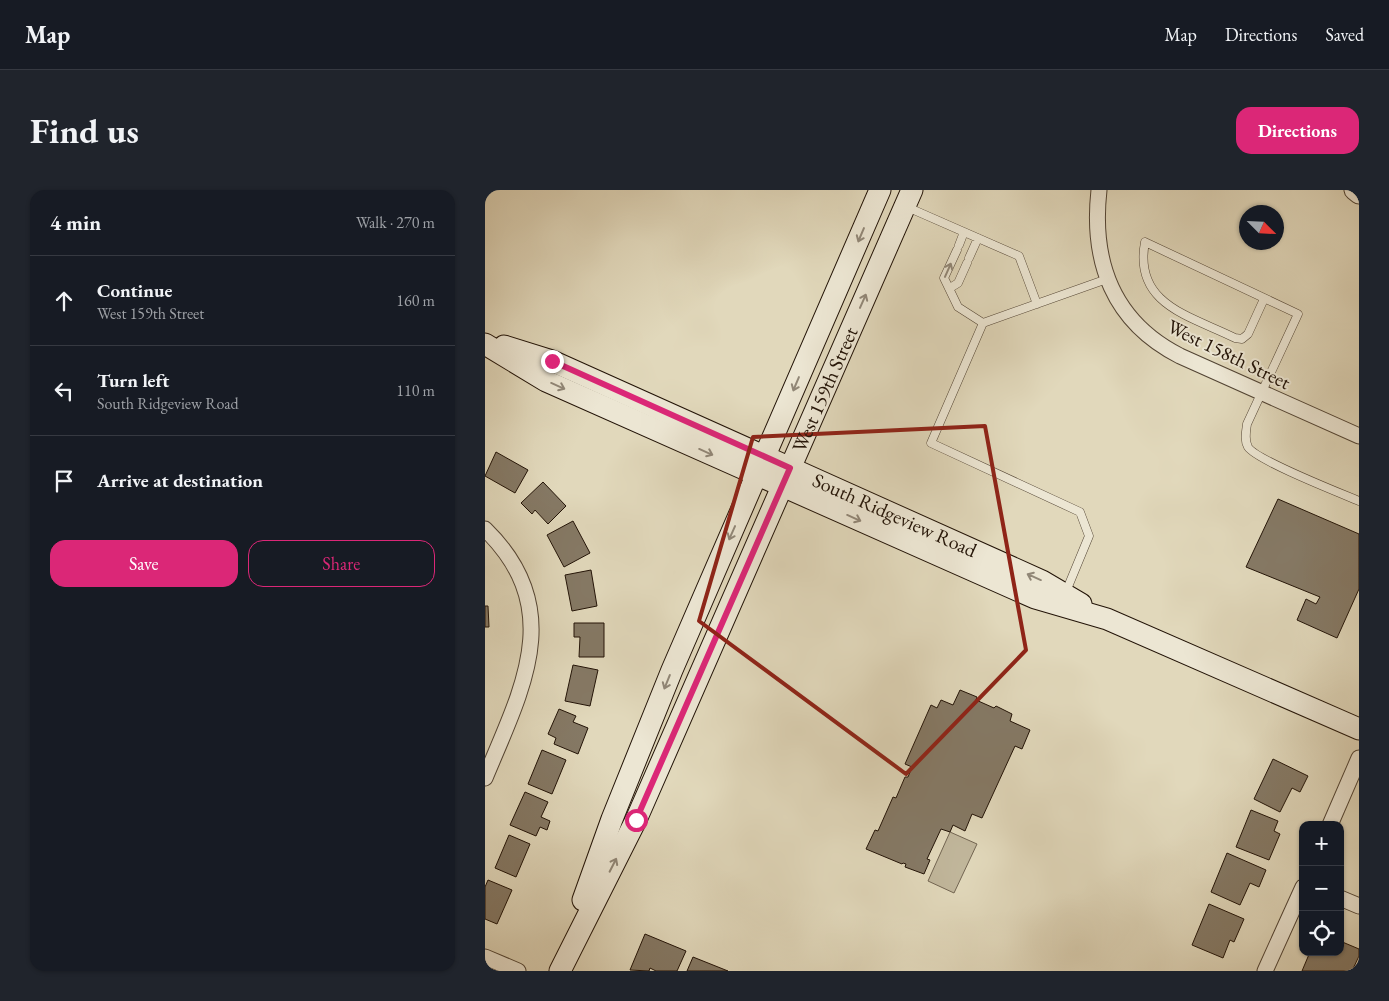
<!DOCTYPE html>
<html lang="en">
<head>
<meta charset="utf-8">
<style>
	:root { --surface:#171b24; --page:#20242c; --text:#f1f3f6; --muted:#9ea1a6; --line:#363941; --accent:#db2777 }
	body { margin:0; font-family:"EB Garamond",serif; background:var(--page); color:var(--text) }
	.controls { position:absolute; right:15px; bottom:15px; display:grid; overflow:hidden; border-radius:10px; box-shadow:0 1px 4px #0004 }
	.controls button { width:45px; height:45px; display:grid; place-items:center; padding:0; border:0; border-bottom:1px solid var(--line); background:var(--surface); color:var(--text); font:25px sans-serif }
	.compass { position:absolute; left:754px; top:15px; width:45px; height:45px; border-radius:50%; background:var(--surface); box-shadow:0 1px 4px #0004; rotate:114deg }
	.stop { position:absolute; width:15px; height:15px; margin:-11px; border:4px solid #db2777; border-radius:50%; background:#fff }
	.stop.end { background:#db2777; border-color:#fff; box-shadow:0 1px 5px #0008 }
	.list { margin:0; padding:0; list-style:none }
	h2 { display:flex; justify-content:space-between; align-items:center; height:65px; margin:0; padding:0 20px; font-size:21px }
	h2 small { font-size:16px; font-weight:400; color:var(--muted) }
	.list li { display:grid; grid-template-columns:32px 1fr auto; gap:15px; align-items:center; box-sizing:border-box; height:90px; padding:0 20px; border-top:1px solid var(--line) }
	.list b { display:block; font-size:19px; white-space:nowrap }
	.list p { margin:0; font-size:16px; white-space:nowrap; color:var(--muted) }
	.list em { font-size:16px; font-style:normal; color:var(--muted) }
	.actions { display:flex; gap:10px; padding:15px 20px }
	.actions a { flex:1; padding:11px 0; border:1px solid var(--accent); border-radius:15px; text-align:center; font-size:18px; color:var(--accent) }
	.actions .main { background:var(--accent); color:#fff }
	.icon { flex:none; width:28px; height:28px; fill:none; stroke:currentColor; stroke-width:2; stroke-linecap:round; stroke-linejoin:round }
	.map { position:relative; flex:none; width:874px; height:781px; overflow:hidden; border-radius:15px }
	header { display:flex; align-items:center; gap:30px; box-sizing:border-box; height:70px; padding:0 25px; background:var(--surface); border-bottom:1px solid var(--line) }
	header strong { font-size:24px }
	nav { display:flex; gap:28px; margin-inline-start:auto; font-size:18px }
	.intro { display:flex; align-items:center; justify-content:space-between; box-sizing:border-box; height:120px; padding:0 30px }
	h1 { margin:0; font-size:35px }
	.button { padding:12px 22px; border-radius:15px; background:var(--accent); color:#fff; font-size:18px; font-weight:700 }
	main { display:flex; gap:30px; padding:0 30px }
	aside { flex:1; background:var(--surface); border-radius:15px; box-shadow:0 1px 4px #0004 }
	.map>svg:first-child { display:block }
</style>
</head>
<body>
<header>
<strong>Map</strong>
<nav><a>Map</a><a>Directions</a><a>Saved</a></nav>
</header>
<div class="intro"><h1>Find us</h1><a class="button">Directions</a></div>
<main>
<aside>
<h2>4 min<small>Walk · 270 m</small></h2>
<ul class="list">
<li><svg class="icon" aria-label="ahead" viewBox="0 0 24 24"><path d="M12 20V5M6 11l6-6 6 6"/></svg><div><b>Continue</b><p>West 159th Street</p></div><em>160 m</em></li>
<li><svg class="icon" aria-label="left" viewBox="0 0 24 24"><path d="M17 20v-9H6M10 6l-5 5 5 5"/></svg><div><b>Turn left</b><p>South Ridgeview Road</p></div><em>110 m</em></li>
<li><svg class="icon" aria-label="arrive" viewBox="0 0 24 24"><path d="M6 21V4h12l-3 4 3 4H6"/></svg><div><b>Arrive at destination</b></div></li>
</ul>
<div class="actions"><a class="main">Save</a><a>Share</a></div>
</aside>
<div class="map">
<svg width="874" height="781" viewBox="0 0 874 781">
	<rect width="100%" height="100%" fill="#e1d8bb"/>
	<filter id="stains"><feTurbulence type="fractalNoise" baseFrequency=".004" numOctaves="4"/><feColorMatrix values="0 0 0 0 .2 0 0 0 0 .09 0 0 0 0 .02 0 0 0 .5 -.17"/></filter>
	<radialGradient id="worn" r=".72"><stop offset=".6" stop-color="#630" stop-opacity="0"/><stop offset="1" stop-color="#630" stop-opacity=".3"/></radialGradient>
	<path fill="#c1b79c" stroke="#726552" d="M465,642L492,654L469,703L443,691Z"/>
	<path fill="#857965" stroke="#221307" d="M11,262L43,280L30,303L0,286Z
		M58,292L81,316L63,334L50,320L47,324L36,313Z
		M793,309L874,344V399L852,448L812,430L821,409L831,414L835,407L761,377Z
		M88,331L105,363L79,377L62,345Z
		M106,380L112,416L87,421L80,385Z
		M0,416H3L4,437H0Z
		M89,433H119V467H94L95,447H89Z
		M88,475L113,480L105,516L80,511Z
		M475,500L492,507L491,510L509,518L511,516L527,524L525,531L545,540L537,559L530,556L497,628L487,624L480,641L468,635L465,642L456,639L442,669L445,670L439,684L420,677L421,674L418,673L417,674L381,659L390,640L393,641L408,607L411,608L420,587H423L427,577L420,574L446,515L452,518L456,510L468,515Z
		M74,519L91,526L88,532L103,538L93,564L69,554L71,548L63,544Z
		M57,560L81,570L67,604L43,594Z
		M788,569L823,586L815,602L807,598L795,622L769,609Z
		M40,602L63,612L56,627L65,631L62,640L55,637L51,646L25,635Z
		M766,620L793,631L789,641L795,644L784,670L751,657Z
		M24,645L45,654L31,687L10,678Z
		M742,663L781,680L774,697L765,693L755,715L726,702Z
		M3,690L27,700L12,734L0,729V697Z
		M724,714L759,729L749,752L745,750L738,768L707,755Z
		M160,744L201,761L192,781H171L165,778L164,781L145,780Z
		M855,751L874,759V766L867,781H817L825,762H855Z
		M208,767L243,781H202Z"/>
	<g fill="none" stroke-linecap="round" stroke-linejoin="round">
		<defs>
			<path id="service" d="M422,17L534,66L552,114
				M474,55L479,42
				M472,60L459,88L473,117L498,133
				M484,68L493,48
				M465,98L473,93L482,73
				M779,109L763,144L757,149L750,148C706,126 648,115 660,52L813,124L762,234C761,242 759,250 763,257C771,270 855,303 874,311
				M580,404L604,346L595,322L446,253L498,133L622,89"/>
			<path id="minor" d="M614,0C606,72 628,132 695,166L874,246
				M0,339C82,419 37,499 0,588
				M845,635L874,568
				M855,708L874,716
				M0,767L33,781
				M780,781L818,697"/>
			<path id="tertiary" d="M869,0L874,4"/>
			<g id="secondary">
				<path d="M0,154L61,191L550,408L622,429L874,539"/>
				<path id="s1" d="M19,156L67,171L557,391L596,414"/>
				<path d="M98,710L127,629L187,480L395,0"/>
				<path id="s2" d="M75,781L151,630L427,0"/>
			</g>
		</defs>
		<use href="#service" stroke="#524434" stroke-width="9"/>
		<use href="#minor" stroke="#524434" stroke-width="17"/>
		<use href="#tertiary" stroke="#524434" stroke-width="21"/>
		<use href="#secondary" stroke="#221307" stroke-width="23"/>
		<use href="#service" stroke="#ece6d3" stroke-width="8"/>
		<use href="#minor" stroke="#ece6d3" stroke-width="15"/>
		<use href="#tertiary" stroke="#ece6d3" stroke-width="19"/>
		<use href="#secondary" stroke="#ece6d3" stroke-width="21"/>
	</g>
	<defs><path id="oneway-shaft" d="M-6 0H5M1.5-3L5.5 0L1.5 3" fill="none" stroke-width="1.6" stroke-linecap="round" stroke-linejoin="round" transform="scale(1.25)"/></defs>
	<g stroke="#918777">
		<use href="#oneway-shaft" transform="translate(376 45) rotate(113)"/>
		<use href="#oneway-shaft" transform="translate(463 80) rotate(-66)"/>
		<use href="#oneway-shaft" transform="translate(378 111) rotate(-66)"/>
		<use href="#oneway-shaft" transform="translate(311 194) rotate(113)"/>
		<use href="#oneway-shaft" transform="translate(73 196) rotate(24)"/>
		<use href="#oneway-shaft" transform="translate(221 262) rotate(24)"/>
		<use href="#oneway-shaft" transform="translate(369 328) rotate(24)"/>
		<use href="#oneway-shaft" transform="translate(247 343) rotate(114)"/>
		<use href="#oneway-shaft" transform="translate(549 387) rotate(-156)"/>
		<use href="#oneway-shaft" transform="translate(182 492) rotate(112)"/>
		<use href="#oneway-shaft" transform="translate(128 675) rotate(-63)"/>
	</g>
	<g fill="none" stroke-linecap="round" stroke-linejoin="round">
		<path stroke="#db2777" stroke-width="6" d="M67,171L305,278L151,630"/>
	</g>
	<path fill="none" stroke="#8f2418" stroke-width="4" stroke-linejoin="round" d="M500,236L541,460L421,584L214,431L268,247Z"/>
	<g text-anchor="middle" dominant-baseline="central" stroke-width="4" stroke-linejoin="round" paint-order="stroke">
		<g font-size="20" fill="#221307" stroke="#ece6d3">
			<text transform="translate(744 164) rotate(26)">West 158th Street</text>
			<text stroke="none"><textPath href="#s2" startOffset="639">West 159th Street</textPath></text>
			<text stroke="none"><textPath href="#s1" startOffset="426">South Ridgeview Road</textPath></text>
		</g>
	</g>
	<rect width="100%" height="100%" filter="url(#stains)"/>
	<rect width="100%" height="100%" fill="url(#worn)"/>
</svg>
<div class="controls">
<button>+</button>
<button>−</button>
<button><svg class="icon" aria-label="locate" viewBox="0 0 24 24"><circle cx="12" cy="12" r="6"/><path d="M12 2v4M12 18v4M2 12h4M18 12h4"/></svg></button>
</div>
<svg class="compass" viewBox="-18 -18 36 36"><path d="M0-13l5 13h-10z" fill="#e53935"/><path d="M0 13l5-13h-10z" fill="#9ea1a6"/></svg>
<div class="stop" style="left:151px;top:630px"></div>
<div class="stop end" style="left:67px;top:171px"></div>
</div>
</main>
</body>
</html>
